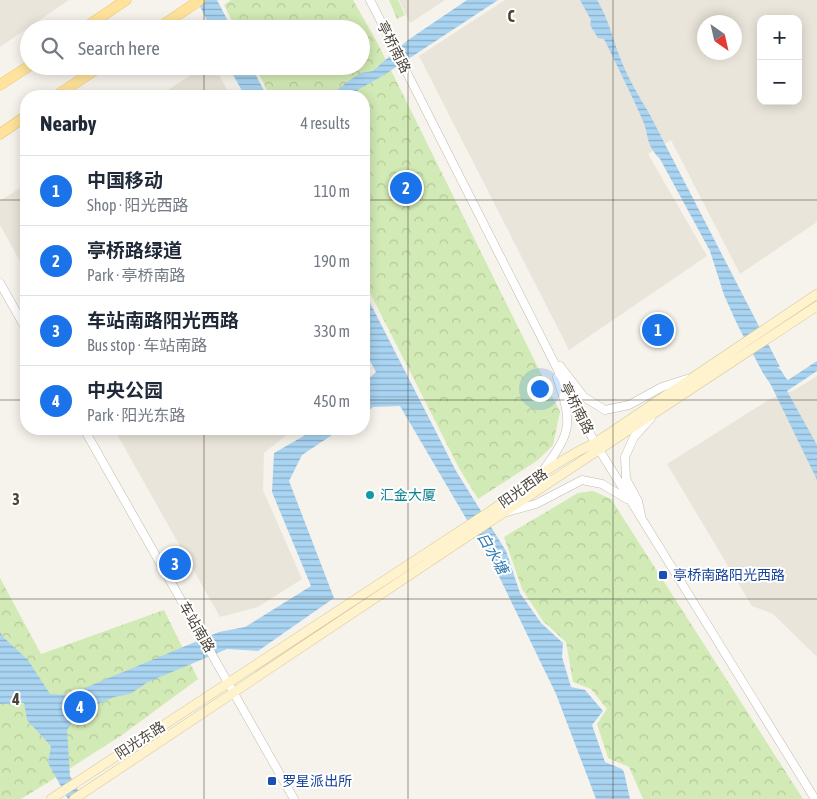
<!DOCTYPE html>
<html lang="en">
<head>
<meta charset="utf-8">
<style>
	:root { --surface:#fff; --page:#f2f2f3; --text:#1f2937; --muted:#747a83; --line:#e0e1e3; --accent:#1a73e8 }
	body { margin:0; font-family:"Asap Condensed","Noto Sans SC",sans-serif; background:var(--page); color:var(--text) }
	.controls { position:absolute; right:15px; top:15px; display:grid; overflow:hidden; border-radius:10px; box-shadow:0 2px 12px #0003 }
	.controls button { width:45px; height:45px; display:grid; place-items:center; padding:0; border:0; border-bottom:1px solid var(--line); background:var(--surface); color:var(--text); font:25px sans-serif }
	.compass { position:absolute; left:697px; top:15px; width:45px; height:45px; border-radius:50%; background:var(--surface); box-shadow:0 2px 12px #0003; rotate:146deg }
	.you { position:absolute; left:539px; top:388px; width:18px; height:18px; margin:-12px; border:4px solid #fff; border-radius:50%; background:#1a73e8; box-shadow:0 0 0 8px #1a73e833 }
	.badge { display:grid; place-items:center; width:32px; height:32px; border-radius:50%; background:var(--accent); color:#fff; font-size:16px; font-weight:700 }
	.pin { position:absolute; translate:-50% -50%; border:2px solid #fff; box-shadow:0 1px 5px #0006 }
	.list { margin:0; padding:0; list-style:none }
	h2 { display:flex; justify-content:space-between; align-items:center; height:65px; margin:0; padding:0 20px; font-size:21px }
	h2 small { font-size:16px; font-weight:400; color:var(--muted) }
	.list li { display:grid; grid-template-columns:32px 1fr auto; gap:15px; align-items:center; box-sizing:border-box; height:70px; padding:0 20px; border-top:1px solid var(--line) }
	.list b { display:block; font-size:19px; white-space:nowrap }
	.list p { margin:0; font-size:16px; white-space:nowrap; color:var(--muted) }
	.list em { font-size:16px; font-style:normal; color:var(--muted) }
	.icon { flex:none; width:28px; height:28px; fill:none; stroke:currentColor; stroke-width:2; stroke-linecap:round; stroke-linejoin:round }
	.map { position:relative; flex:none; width:817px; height:799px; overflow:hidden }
	.search { position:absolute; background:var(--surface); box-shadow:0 2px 12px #0003; left:20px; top:20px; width:350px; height:55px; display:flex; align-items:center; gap:12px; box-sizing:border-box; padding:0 18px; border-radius:28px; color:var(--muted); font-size:19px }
	.panel { position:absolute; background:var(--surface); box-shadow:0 2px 12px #0003; left:20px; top:90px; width:350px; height:345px; border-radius:20px }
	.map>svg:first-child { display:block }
</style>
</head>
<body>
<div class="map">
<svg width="817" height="799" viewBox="0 0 817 799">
	<defs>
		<pattern id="park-crowns" width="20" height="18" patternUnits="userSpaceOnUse" patternTransform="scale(1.25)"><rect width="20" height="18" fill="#d2eab5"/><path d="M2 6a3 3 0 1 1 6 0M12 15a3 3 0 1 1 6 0" fill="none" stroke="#b6ca9c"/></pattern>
		<pattern id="water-rules" width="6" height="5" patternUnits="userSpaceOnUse" patternTransform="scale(1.25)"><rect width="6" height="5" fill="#a9d4f2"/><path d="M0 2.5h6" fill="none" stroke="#8caec5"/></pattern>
	</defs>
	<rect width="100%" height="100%" fill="#f6f3ec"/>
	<path fill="#eae5da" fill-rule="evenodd" d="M0,0H69L0,47Z
		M399,0H445L410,23Z
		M505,0H817V222L740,274L671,140L648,154L707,256L569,350L419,56ZM761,19H798V101H761ZM704,22H734V52H704Z
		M204,66H215L230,96H159Z
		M26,184V272L0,225V201Z
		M817,376V657L773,614L752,606L667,464L770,399L795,390Z
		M114,429H294L264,453L263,490L302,579L258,607L220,617Z"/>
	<path fill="url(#park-crowns)" d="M231,0H353L378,44L560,412L553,445L538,460L478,499L459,468L364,281V96H270L255,66H361V29H236L224,5Z
		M389,0H398L405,15L397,19Z
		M593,491L611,499L803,799H643L629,767L608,758L597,724L607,709L591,689L573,682L566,642L543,621L522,589L504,537L578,493Z
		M0,578L41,654L164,610L198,679L122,735L47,783L21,799H0Z"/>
	<path fill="url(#water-rules)" d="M197,0H217L232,29H211Z
		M467,0H498L384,75L359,89L353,96H335L337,90L350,80L361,73L373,71L408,40Z
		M580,0H597C608,18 612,36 619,55C627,77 639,96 650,115L780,367H777C783,370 783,376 788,380L817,361V371L787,391L817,445V480L771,385L763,373L738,326L724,295L710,251L660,159C645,143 650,139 643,121C631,93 617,66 604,39L598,38L590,25L591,20Z
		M228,66H251L267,96H245Z
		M364,291L456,471L506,551L520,593L541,623L563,643L562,657L571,687L585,690L603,711L592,725L605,762L622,769L624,772L630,799H596L556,694L494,566L400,406L373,407L364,414V383L376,372L364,350Z
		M312,429H341L302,455L289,481L334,598L258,651L227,649L148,682L130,694L114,697L80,712L67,730L70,776L83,799H68L48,763L51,746L27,720L24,703L0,704V631L2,636L28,660L50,694L68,695L219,632L245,627L311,586L272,492L274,453L302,437Z"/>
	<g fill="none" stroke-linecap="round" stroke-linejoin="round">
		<defs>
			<path id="tertiary" d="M370,0L595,443L815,799
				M0,283L26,329
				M560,366L584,397L605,410L629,405L662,387L687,379
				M84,429L294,799
				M542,472C572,431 573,425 557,377
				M507,512L536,504L582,480L602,484L627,499
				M641,515L638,501L626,479L625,457L634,437L651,418"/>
			<path id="secondary" d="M51,799L498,506C528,482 560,459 595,443L817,294
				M74,799L459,542L817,306"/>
			<path id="primary" d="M83,29L126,0
				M157,29L200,0
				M0,85L29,66
				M56,96L101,66
				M0,134L26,116"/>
		</defs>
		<use href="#tertiary" stroke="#c2bbae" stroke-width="9"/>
		<use href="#secondary" stroke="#d6c79b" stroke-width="10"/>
		<use href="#primary" stroke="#e6c16a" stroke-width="11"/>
		<use href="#tertiary" stroke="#fff" stroke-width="8"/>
		<use href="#secondary" stroke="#fff3cd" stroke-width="9"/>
		<use href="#primary" stroke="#ffe39c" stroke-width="10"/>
	</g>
	<path fill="none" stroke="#4b4439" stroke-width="1" stroke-opacity="0.55" d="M204,0V29M408,0V799M613,0V799M204,66V96M0,200H26M364,200H817M0,400H26M364,400H817M204,429V799M0,599H817"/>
	<circle fill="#0f9aa8" stroke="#fff" stroke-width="2" cx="370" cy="495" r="5"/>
	<g fill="#1a4fb4" stroke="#fff" stroke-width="2">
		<rect x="658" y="570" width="10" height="10" rx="2.5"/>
		<rect x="267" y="776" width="10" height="10" rx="2.5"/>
	</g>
	<g text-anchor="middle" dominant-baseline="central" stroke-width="4" stroke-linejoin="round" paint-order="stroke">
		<g font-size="14" fill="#4b4439" stroke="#fff">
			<text transform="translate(394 47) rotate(63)">亭桥南路</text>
			<text transform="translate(577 408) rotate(63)">亭桥南路</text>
			<text transform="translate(523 488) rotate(-35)">阳光西路</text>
			<text transform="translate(197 627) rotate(60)">车站南路</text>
			<text transform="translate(140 740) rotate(-33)">阳光东路</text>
		</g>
		<g font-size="14" fill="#0d838f" stroke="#fff" text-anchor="start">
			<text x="380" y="495">汇金大厦</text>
		</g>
		<g font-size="14" fill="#164399" stroke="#fff" text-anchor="start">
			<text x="673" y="575">亭桥南路阳光西路</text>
			<text x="282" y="781">罗星派出所</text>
		</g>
		<g font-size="15" font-style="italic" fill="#2e7ab2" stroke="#fff">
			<text transform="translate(493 553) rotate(60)">白水塘</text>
		</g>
	</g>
	<g font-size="16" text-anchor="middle" font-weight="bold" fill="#4b4439" stroke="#fff" stroke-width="4" stroke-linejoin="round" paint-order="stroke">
		<text x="511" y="22">C</text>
		<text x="16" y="505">3</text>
		<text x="16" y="705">4</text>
	</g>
</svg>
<div class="controls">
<button>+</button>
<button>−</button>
</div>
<svg class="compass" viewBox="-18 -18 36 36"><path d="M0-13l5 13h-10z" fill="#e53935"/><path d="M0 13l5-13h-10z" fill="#747a83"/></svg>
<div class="you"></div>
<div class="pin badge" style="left:658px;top:330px">1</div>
<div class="pin badge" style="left:406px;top:188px">2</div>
<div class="pin badge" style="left:175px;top:564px">3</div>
<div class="pin badge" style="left:80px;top:707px">4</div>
<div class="search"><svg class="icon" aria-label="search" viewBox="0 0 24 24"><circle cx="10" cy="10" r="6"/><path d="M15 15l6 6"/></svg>Search here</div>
<section class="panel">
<h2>Nearby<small>4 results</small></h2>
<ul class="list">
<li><span class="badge">1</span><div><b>中国移动</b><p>Shop · 阳光西路</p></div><em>110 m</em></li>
<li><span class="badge">2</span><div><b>亭桥路绿道</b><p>Park · 亭桥南路</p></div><em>190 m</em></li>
<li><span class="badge">3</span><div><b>车站南路阳光西路</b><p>Bus stop · 车站南路</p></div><em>330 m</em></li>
<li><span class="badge">4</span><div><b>中央公园</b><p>Park · 阳光东路</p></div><em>450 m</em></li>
</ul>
</section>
</div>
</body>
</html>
